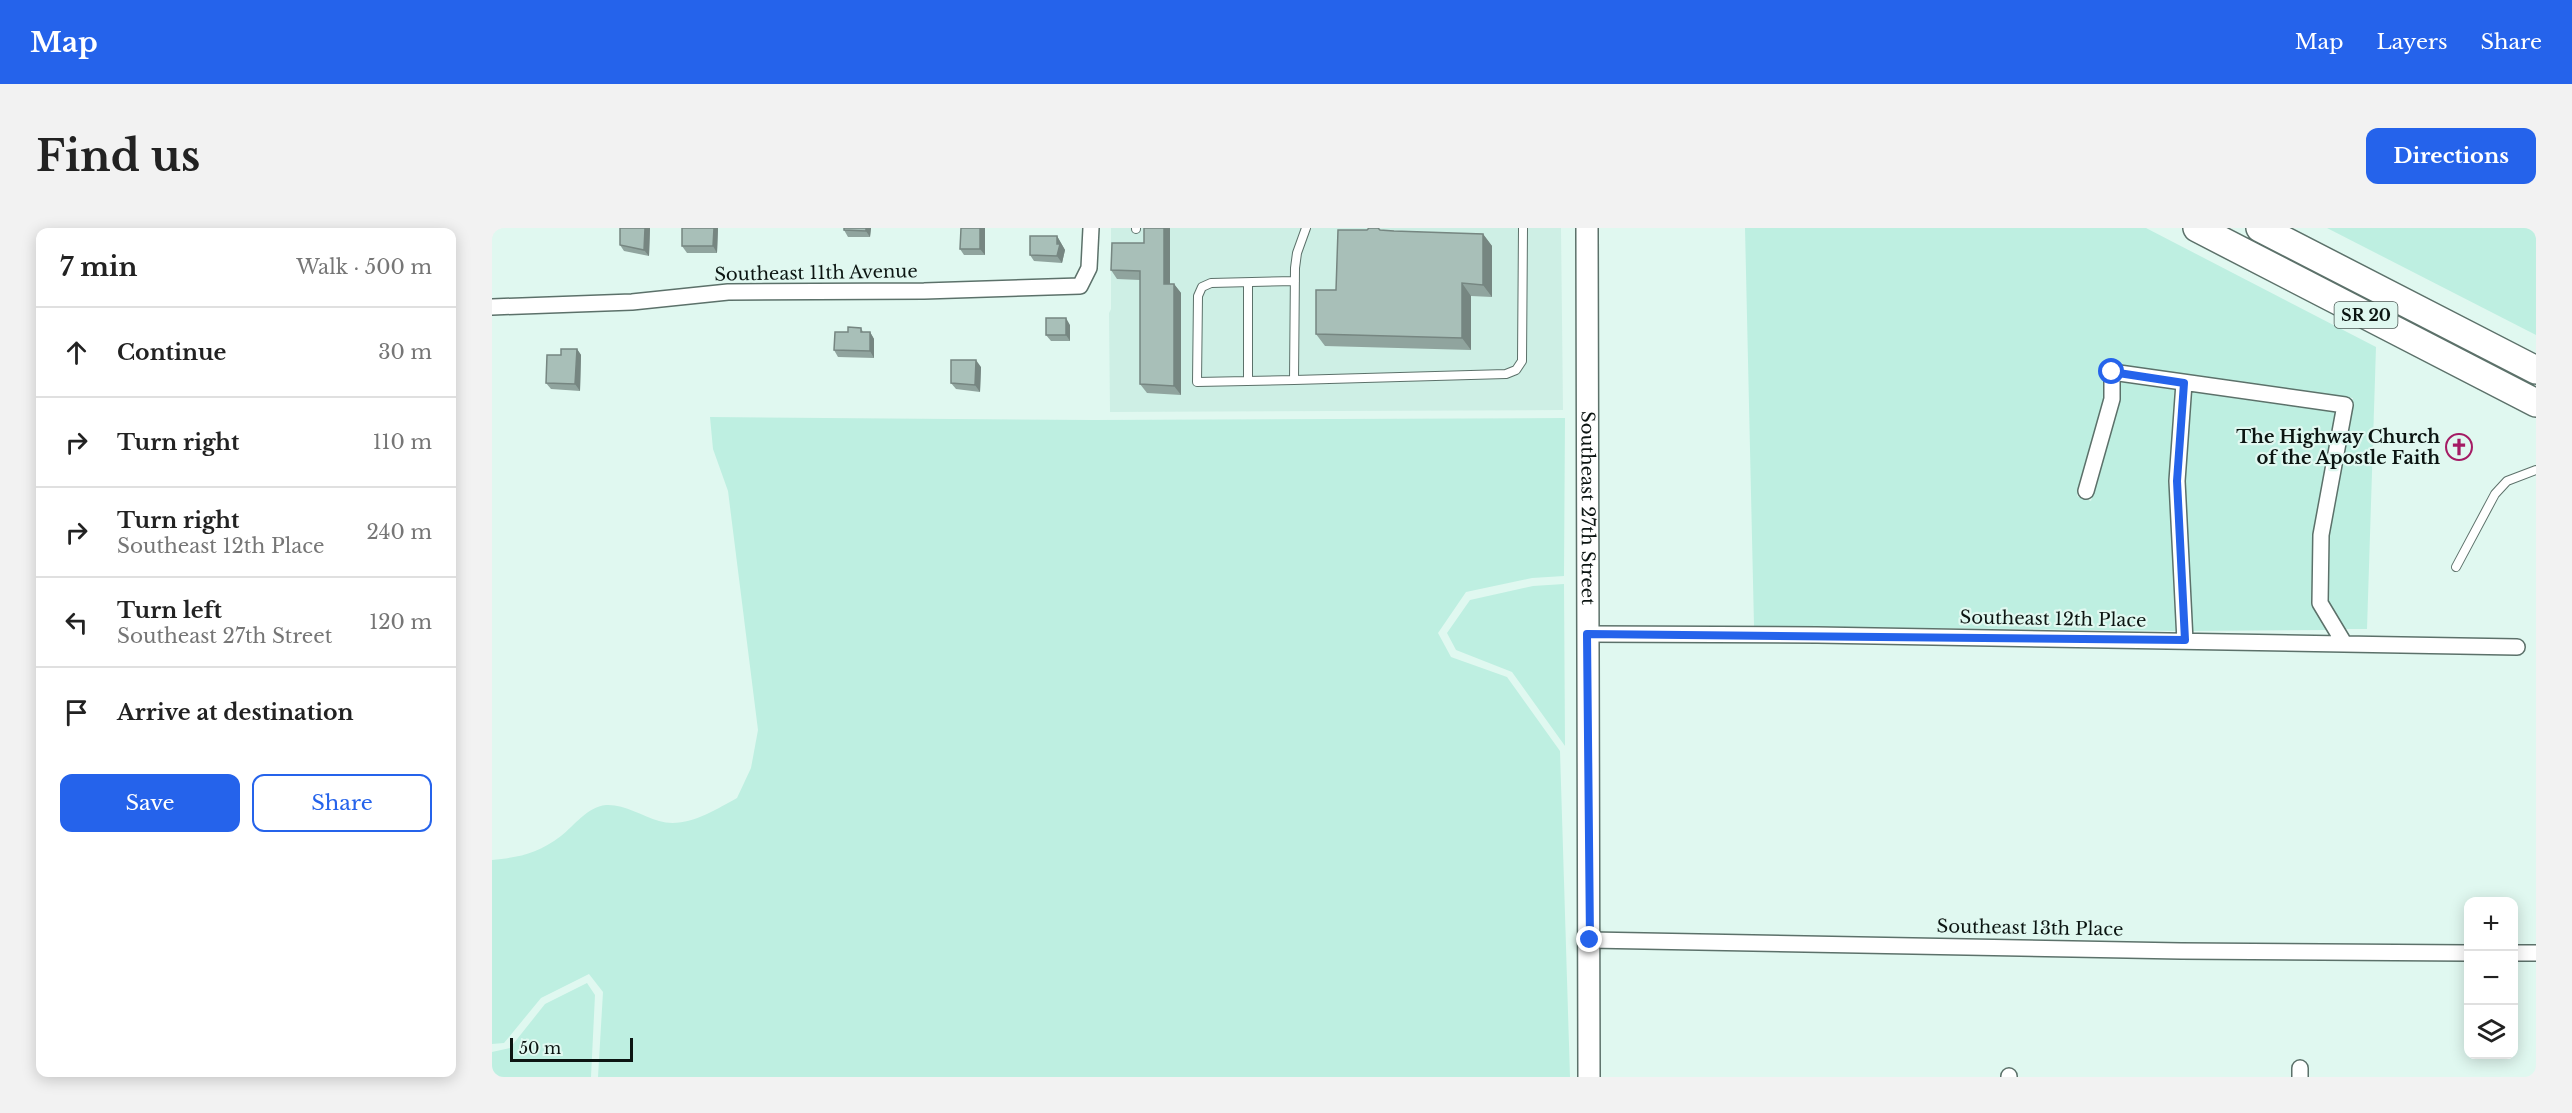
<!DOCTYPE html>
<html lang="en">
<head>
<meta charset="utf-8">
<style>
	:root { --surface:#fff; --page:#f2f2f2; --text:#222; --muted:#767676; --line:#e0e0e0; --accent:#2563eb }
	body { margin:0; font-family:"Libre Baskerville",serif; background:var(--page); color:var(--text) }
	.controls { position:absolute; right:18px; bottom:18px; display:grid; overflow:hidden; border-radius:12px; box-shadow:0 3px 15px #0003 }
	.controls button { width:54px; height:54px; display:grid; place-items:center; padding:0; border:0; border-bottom:2px solid var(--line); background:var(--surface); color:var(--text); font:30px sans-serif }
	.scale { position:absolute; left:18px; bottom:15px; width:123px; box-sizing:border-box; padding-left:6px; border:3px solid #0c1512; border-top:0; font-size:16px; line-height:21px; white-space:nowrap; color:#0c1512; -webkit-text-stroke:4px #e0f8f0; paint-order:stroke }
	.stop { position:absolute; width:18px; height:18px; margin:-14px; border:4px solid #2563eb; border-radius:50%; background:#fff }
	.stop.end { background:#2563eb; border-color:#fff; box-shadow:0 2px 6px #0008 }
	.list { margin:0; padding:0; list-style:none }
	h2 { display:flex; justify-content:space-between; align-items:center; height:78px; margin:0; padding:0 24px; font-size:26px }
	h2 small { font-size:20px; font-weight:400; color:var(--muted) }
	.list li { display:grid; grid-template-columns:39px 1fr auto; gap:18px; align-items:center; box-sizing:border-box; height:90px; padding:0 24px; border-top:2px solid var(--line) }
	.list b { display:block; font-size:22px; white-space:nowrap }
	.list p { margin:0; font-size:20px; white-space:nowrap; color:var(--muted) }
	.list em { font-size:20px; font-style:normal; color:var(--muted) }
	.actions { display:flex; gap:12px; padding:18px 24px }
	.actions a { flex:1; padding:14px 0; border:2px solid var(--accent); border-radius:12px; text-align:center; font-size:21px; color:var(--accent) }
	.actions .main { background:var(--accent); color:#fff }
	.icon { flex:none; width:33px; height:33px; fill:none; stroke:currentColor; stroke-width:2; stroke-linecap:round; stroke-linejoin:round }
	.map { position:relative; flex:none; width:2044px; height:849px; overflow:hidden; border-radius:12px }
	header { display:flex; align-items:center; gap:36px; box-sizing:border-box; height:84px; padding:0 30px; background:var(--accent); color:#fff }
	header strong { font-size:28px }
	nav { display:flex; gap:33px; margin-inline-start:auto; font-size:21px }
	.intro { display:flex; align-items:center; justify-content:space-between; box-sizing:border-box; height:144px; padding:0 36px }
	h1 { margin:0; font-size:42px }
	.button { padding:15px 27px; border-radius:12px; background:var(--accent); color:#fff; font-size:21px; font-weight:700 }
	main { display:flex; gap:36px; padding:0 36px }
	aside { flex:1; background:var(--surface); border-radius:12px; box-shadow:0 3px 15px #0003 }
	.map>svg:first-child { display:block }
</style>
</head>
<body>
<header>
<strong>Map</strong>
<nav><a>Map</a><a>Layers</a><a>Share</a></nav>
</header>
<div class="intro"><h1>Find us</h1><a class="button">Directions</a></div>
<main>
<aside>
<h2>7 min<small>Walk · 500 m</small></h2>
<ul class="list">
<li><svg class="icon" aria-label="ahead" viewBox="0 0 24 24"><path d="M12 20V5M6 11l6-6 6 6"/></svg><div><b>Continue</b></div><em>30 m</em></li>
<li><svg class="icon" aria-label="right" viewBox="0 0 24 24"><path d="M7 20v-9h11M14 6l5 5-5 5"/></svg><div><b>Turn right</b></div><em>110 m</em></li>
<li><svg class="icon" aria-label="right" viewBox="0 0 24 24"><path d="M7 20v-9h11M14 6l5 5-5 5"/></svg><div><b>Turn right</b><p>Southeast 12th Place</p></div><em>240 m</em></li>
<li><svg class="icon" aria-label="left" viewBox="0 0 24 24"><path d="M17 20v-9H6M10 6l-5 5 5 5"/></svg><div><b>Turn left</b><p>Southeast 27th Street</p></div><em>120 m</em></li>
<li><svg class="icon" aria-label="arrive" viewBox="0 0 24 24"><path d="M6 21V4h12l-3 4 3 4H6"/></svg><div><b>Arrive at destination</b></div></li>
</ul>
<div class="actions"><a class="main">Save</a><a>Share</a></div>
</aside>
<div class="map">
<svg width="2044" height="849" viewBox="0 0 2044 849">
	<rect width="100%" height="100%" fill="#e0f8f0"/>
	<path fill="#ceefe5" d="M619,0H1069L1071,182L618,184L617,85L619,81Z"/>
	<path fill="#beefe1" d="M1253,0H1654L1884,119L1875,401H1853L1835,373L1836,307L1861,170L1621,136L1612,145L1613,170L1585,268L1599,273L1627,173V154L1685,162L1686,403L1262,398Z
		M1835,0H2044V107Z
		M1699,164L1844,184L1822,306L1821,375L1835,402L1700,403L1692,253Z
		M218,189L602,192L1073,190L1072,348L1040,350L974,364L946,405L959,429L1015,449L1068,523L1078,849H106L111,764L97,746L49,770L12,815L0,816V632C28,629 45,626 69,608C82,598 95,579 114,577C132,576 150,588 167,593C194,601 223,582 245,570L259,540L266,502L236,263L221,221Z
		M1072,356L1073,518L1020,444L964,422L955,405L978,372L1041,358Z
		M95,755L103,767L99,849H0V824L18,820L53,776Z"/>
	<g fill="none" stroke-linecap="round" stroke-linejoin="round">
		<defs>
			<path id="lane" d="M814,0L805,25L803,40L802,152L1014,146L1024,142L1030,133L1031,0
				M644,1V0
				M802,152L705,154L706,68L710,59L719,55L803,53
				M756,153V55
				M1964,339L2003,266L2015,253L2044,242"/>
			<path id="street" d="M0,79L140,74L236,64L432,63L588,58L597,40L599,0
				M1692,155L1685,253L1693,413
				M1594,263L1620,171V144L1853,177L1829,307L1828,375L1852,415
				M1095,406L1325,407L2025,419
				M1098,712L1689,723L1976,725
				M2022,725H2044
				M1808,840V849
				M1517,848V849"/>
			<g id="secondary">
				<path id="s1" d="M1095,0L1097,849"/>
			</g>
			<path id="highway" d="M1705,0L2044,175
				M1768,0L2044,142"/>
		</defs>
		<use href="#lane" stroke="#5c716a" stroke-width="10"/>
		<use href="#street" stroke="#5c716a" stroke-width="18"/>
		<use href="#secondary" stroke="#5c716a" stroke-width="24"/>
		<use href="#highway" stroke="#5c716a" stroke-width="30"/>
		<use href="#lane" stroke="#fff" stroke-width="8"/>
		<use href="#street" stroke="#fff" stroke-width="15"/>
		<use href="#secondary" stroke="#fff" stroke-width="21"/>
		<use href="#highway" stroke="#fff" stroke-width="27"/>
	</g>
	<path fill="#90a49e" d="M158,0L157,28L132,23L128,17Z
		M190,0H226L225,25H195L190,18Z
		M379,0L378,9H356L352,2Z
		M493,0V27H472L468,21Z
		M902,3L991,6L1000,18V69L979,68V122L833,118L824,106L844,62Z
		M565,8L573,22L570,35L542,33L538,27Z
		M652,15L678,56H682L689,65V167L655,165L648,156V52L625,51L619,42Z
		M578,97V113H559L554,107Z
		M369,100L371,104H378L382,111V130L346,129L342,122L356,104Z
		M85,121L89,127L88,163L59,161L54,155L69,127Z
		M489,139L488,164L464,161L459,155Z"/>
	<path fill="#768681" d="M153,0H158L157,28L152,22Z
		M222,0H226L225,25L221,18Z
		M374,0H379L378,9L374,3Z
		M488,0H493V27L488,21Z
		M672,0H678V65L672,56Z
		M991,6L1000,18V69L991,57Z
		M565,8L573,22L570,35L565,28Z
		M970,55L979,68V122L970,110Z
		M682,56L689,65V167L682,158Z
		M574,90L578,97V113L574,107Z
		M378,104L382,111V130L378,123Z
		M85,121L89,127L88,163L83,156Z
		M484,132L489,139L488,164L483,157Z"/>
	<path fill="#a8bfb8" stroke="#768681" stroke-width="1.5" d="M128,0H153L152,22L128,17Z
		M190,0H222L221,18H190Z
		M352,0H374V3L352,2Z
		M469,0H488V21H468Z
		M652,0H672V56H682V158L648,156V43L619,42L620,15H652Z
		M877,0H886L888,2L902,3L991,6V57L970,55V110L824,106V62H844L846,2H875Z
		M538,8H565V16H568L565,28L538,27Z
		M554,90H574V107H554Z
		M356,99L369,100V104H378V123L342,122L343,104H356Z
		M69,121H85L83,156L54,155L55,127H69Z
		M459,132H484L483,157L459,155Z"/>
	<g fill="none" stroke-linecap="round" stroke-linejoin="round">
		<path stroke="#2563eb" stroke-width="8" d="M1098,712L1095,406L1693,412L1685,253L1692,155L1620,144"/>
	</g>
	<defs>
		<symbol id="church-ring" viewBox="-11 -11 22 22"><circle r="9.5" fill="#e0f8f0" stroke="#a41b64" stroke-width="1.5"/><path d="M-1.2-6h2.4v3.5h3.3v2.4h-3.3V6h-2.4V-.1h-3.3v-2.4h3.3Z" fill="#a41b64"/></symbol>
	</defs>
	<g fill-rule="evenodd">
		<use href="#church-ring" x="1952" y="204" width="30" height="30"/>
	</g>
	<g text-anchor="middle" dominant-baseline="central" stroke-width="4.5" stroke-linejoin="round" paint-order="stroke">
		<rect fill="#e0f8f0" stroke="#4c5955" stroke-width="1.5" x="1842.5" y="74" width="63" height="26" rx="4.5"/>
		<g font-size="16" font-weight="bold" fill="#0c1512">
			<text x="1874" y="87">SR 20</text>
		</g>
		<g font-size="18" fill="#0c1512" stroke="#e0f8f0">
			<text transform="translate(324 45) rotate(-1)">Southeast 11th Avenue</text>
			<text stroke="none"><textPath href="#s1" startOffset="280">Southeast 27th Street</textPath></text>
			<text transform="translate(1561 391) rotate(1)">Southeast 12th Place</text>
			<text transform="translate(1538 700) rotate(1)">Southeast 13th Place</text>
		</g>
		<g font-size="18" font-weight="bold" fill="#0c1512" stroke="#e0f8f0" text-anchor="end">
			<text x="1948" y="209">The Highway Church<tspan x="1948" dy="21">of the Apostle Faith</tspan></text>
		</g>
	</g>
</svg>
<div class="controls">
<button>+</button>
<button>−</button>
<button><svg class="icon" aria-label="layers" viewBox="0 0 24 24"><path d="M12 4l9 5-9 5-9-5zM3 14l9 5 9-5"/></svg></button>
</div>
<div class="scale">50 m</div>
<div class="stop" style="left:1620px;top:144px"></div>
<div class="stop end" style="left:1098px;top:712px"></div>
</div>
</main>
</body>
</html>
